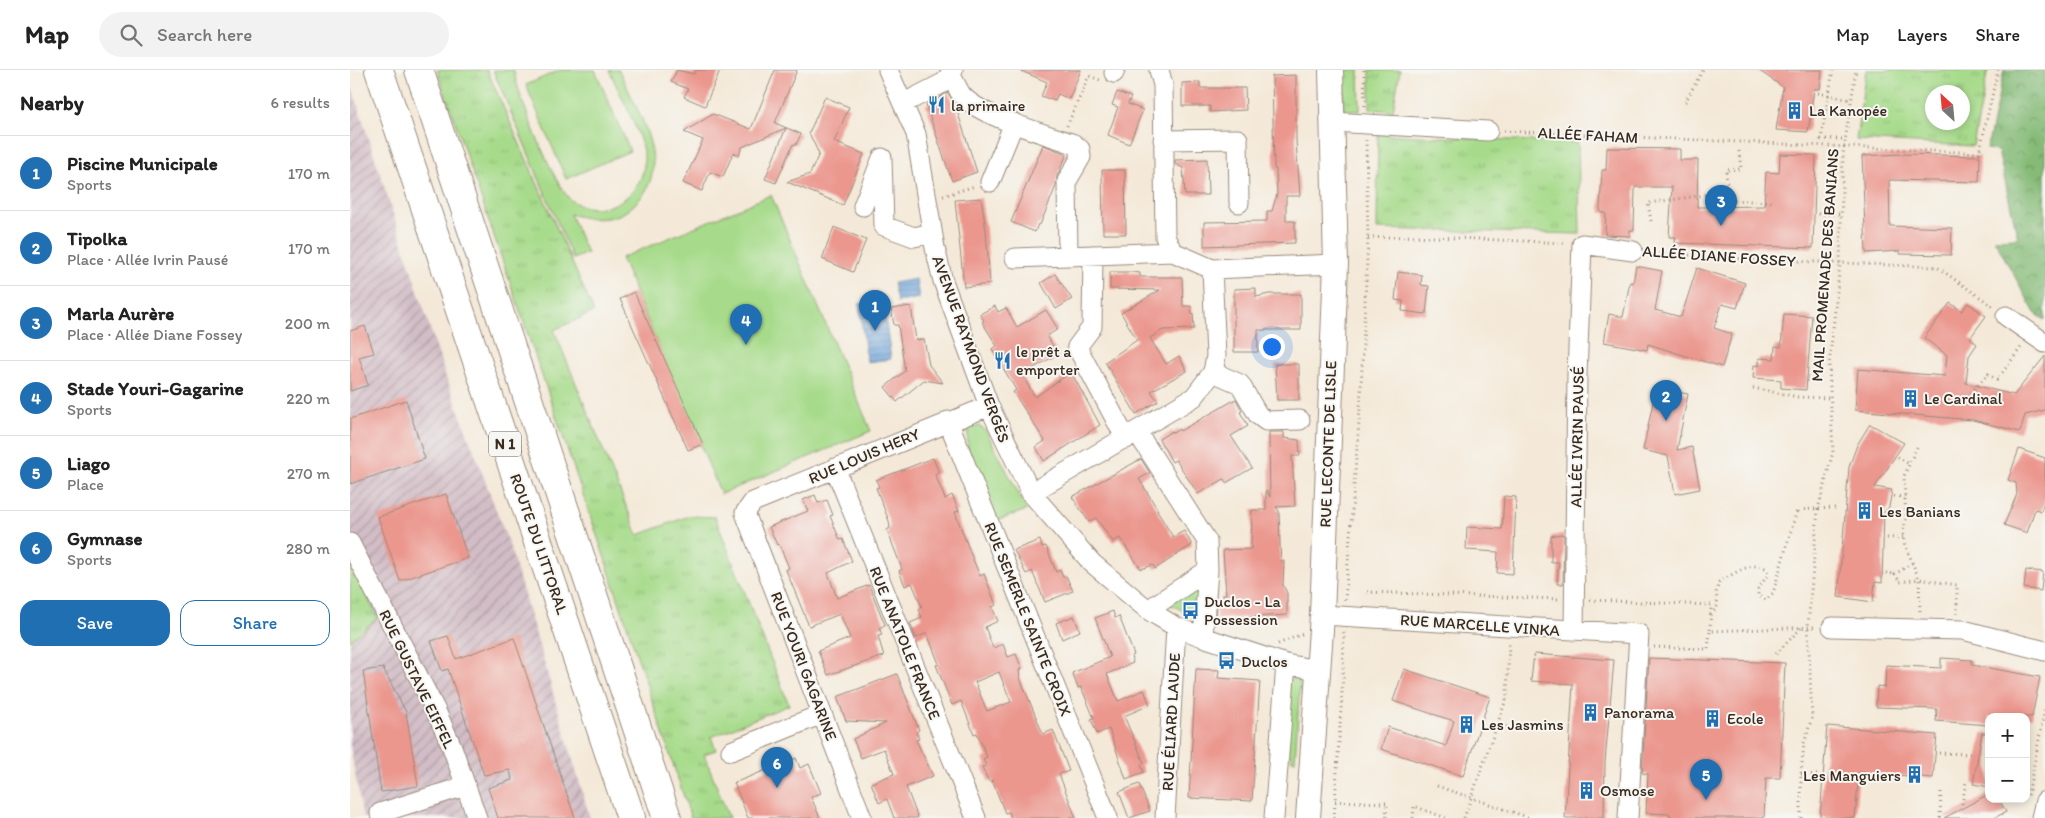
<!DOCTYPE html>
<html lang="en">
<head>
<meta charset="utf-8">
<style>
	:root { --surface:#fff; --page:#f2f2f2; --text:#222; --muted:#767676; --line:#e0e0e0; --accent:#1f6fb2 }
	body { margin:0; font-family:Itim,sans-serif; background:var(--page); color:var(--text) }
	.controls { position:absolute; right:15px; bottom:15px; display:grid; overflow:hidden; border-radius:10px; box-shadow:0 2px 8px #0003 }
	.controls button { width:45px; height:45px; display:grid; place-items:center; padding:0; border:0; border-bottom:1px solid var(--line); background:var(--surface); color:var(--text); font:25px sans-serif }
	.compass { position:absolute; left:1575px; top:15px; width:45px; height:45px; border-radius:50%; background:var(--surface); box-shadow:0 2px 8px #0003; rotate:334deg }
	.you { position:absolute; left:921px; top:276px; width:18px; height:18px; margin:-12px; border:4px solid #fff; border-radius:50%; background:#1a73e8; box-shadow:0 0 0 8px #1a73e833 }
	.badge { display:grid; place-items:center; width:32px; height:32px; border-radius:50%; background:var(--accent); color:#fff; font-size:16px; font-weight:700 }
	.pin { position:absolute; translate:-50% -41px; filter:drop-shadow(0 1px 2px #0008) }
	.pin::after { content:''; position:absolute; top:26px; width:18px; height:15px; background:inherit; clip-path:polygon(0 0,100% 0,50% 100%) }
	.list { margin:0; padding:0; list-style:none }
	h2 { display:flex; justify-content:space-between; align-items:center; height:65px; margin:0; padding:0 20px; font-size:21px }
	h2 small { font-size:16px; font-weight:400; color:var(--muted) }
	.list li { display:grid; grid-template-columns:32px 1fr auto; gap:15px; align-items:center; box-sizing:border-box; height:75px; padding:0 20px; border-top:1px solid var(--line) }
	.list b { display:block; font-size:19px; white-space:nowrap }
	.list p { margin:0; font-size:16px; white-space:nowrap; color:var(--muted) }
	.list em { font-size:16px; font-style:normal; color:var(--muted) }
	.actions { display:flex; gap:10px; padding:15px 20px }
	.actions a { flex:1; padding:11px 0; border:1px solid var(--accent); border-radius:15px; text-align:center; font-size:18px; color:var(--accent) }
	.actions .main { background:var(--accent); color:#fff }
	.icon { flex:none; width:28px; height:28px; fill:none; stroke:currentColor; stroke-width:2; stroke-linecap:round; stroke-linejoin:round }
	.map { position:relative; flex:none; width:1695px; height:748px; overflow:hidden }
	header { display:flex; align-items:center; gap:30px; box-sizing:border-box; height:70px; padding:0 25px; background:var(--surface); border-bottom:1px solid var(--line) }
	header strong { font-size:24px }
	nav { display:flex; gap:28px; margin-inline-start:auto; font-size:18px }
	.search { width:350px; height:45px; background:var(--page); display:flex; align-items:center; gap:12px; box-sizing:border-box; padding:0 18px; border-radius:28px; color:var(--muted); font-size:19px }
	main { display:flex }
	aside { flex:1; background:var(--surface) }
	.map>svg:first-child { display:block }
</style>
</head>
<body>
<header>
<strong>Map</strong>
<div class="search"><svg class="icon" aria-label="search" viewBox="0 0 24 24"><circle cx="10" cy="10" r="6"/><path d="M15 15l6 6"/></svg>Search here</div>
<nav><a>Map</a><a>Layers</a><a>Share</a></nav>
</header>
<main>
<aside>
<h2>Nearby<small>6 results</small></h2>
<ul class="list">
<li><span class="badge">1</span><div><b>Piscine Municipale</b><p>Sports</p></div><em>170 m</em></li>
<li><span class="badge">2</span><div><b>Tipolka</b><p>Place · Allée Ivrin Pausé</p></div><em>170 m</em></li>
<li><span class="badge">3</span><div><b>Marla Aurère</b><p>Place · Allée Diane Fossey</p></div><em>200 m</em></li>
<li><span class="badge">4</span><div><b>Stade Youri-Gagarine</b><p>Sports</p></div><em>220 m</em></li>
<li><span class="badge">5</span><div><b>Liago</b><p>Place</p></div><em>270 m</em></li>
<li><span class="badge">6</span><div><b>Gymnase</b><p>Sports</p></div><em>280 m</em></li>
</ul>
<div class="actions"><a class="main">Save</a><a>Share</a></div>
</aside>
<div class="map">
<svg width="1695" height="748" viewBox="0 0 1695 748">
	<defs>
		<pattern id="industrial-furrows" width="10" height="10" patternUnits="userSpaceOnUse" patternTransform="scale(1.25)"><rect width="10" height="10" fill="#d2bdc6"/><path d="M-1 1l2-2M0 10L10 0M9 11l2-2" fill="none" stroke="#ac9aa0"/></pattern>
		<pattern id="grass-tufts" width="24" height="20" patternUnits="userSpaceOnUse" patternTransform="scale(1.25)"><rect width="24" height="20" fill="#a7db8b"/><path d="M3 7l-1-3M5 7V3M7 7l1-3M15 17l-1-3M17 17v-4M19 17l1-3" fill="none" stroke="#91bc78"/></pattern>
		<pattern id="forest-crowns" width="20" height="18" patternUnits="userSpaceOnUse" patternTransform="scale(1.25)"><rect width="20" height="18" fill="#85bb77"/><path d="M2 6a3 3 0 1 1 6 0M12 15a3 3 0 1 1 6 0" fill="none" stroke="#6e9861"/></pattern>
		<pattern id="water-rules" width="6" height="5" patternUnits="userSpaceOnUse" patternTransform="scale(1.25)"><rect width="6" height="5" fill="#6ca2d9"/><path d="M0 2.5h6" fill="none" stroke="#5a84af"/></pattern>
	</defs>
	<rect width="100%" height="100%" fill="#f6f6f2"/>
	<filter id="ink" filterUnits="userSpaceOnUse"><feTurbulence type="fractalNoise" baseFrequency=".02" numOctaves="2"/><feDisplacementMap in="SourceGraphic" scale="10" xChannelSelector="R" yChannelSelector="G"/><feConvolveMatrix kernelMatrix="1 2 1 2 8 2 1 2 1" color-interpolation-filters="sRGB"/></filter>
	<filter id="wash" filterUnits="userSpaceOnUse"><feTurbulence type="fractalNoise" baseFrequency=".0096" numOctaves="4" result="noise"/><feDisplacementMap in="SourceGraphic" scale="20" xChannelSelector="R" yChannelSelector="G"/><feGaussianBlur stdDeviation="1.12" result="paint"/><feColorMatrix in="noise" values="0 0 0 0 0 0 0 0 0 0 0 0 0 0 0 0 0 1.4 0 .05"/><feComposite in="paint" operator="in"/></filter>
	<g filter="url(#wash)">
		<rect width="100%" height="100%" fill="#f4e9d8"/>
		<path fill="url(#industrial-furrows)" d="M0,11L95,304L159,474L240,748H13L0,676Z"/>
		<path fill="url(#grass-tufts)" stroke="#718254" fill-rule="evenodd" d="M87,0H137L244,242L204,260L288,465L339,446L365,447L439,635L361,667L366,680L354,684L379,748H341L252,480Z
			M993,0H1009L1010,41L994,40Z
			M1020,0H1050L1043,41L1020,39Z
			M1516,0H1638L1623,76L1506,70ZM1582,22H1612V52H1582Z
			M1028,64L1228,73L1230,164L1027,159Z
			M0,494L28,548L0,570Z
			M851,511L849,548L819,534Z
			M939,608L948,609L950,614L945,691L942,690C931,664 936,636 939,608Z"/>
		<path fill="url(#forest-crowns)" stroke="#60724a" d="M1654,0H1695V250L1685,243L1644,169L1668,168L1648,81L1637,79Z"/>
		<path fill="#a7db8b" stroke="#718254" d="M143,0H164C165,20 206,120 222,131C257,153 302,120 293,81C289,59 269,22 259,0H269C288,44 329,101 279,139C263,152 238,150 220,144L237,183L223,189Z
			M210,0H245L280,81L216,109L176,15Z
			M421,125L521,361L371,424L271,188Z
			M629,356L636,361L677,440L646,451C636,427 609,383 620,358Z"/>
		<path fill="url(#water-rules)" stroke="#54667c" d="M566,209L569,228L547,232L543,213Z
			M533,230L541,289L517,292L509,234Z"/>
		<g id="blocks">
			<path fill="#eb978e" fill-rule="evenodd" d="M327,0L344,4L346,0H370L355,36L334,27L338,19L321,12Z
				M425,0H447L425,53L451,64L446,75L443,74L426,113L415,109L436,58L392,77L389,85L383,83L373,107L360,102L352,121L333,113L353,70L334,62L363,44L401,59Z
				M669,0H731L719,29L708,24L705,31L691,26L697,12Z
				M1408,0H1472L1470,19H1464L1458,62L1426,60L1433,17Z
				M946,5V71L950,126H936V151H945V173L854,176V152L917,151V141H922L927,124L926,99H924L922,6Z
				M850,12V18H895L896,40L860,42V36H832V13Z
				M767,22L781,27L778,34L793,40L779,74L758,65L768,37L762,35Z
				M598,23L605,34L627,102L602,111L576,35Z
				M475,27L499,37L484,72L514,84L493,135L437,112L460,104L469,84L459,63Z
				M693,75L717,84L707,106L706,116L690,155L688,154L685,162L661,152Z
				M1257,78L1330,79V90H1348L1347,137H1354L1414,136L1416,102L1429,103L1430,84L1466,85L1463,178L1325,173L1326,167H1319L1322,117H1285L1284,160H1280V166L1255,165L1256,143H1251L1250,138L1252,100H1256Z
				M1551,84L1630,86L1629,112L1539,110L1540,156L1602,158L1601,185L1550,184V181L1516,183L1512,86Z
				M857,89L858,125H835L833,98L825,94V90Z
				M752,100H775L776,164H753Z
				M631,128L636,160L640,214L614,217L605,130Z
				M484,157L516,170L503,202L472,189Z
				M1286,196L1312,201L1305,240L1331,247L1347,198L1395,213L1387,238L1372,234L1364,258L1382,264L1372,297L1298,274L1297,280L1254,272L1259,244L1273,247L1280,212L1283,213Z
				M760,202H782L790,203V207H832L833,236H841L842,244L843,243L844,259L813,260L800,268L816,294L829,286L837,301L801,321L808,331L786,344L755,292L787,270L771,243L810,220L760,219Z
				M1048,202L1072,205L1071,215L1079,216L1076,244L1052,241L1053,231L1045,230Z
				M705,204L722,229L706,239L691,213Z
				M906,218V227L919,224H951V260H908V282H884V219Z
				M284,222L353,374L338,380L270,229Z
				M1600,233L1612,241L1618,233L1636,246L1620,268L1627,274L1619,286L1616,313L1664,325L1695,286V340L1675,345L1670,362L1623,350L1505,340L1508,299L1595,306L1597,285L1574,268Z
				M561,236L566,270L574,269L579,295L593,313L574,310L547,332L535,317L555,301L548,255H544L541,239Z
				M645,236L648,242L656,238L667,257L696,240L708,259L697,266L708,284L672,305L685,327L721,302L750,355L694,391L686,377L695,371L663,322L666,320L642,279L647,276L632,252L634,251L630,244Z
				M1434,244L1462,246L1456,320L1431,318V310L1403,308L1404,295L1409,296V288L1424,289L1425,276L1431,277Z
				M15,256L24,283L9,287L18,315L0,321V261Z
				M925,294H949V330H927Z
				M1306,318L1338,324L1327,380L1342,377L1350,419L1325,424L1318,386L1293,380Z
				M886,329L892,341L890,342L898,356L881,366L902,398L876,413L874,409L848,424L826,390L822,392L809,369L822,361L823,363L829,359L830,361Z
				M56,330L75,389L0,414V349Z
				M1520,354L1554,373L1525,417L1542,420L1539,437L1534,442L1532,513L1525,512L1523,532L1488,527L1499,397L1507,375Z
				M919,362H934V368L949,370L950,386H942L945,436L926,437L929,441L930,476L931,491H934L933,515L937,523V545L866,549L867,534H873V524H876L873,480L901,479L902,440H916V420L920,427Z
				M1669,379L1695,388V430L1691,441L1685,439L1677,463L1654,455L1667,424L1666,413L1658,410Z
				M583,388L589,403L585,404L595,429L602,425L609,441L605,442L620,482L630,506L634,504L646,535L642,537L648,551L635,557L643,578L653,574L658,587L666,584L672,599L669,600L670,608L693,664L703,660L719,701L709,704L726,748H661L659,742L655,743L642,710L639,712L632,697L636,696L633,689L637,687L627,663L624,664L611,631L602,635L586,595L589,594L577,563L566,568L560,553L572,548L569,539L572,537L562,513L555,516L549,501L552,499L537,460L540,458L539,451L526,418L529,417L526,410ZM649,602L661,632L637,641L625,612Z
				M791,389L800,403L789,409L808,440L807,441L823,467L834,461L842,475L805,499L803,495L791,499L770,468L763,472L746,448L739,452L722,427Z
				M96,424L118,488L50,511L28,447Z
				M465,425L468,433L477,430L483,445L480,446L490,470L493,469L502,491L478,503L487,528L519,515L535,555L529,558L532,565L528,566L534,586L478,605L468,581L500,568L490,544L459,556L436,500L439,498L429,474L427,475L419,457L458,441L453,430Z
				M1154,426L1166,427L1163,504L1147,503L1148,482L1116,480L1117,457L1152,459Z
				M1211,464L1214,465L1213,514H1207L1209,492H1201V466Z
				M690,470L692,477L696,476L706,502L710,500L713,507L716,506L723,521L695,532L682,501L676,504L664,480Z
				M1676,500L1693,502L1691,521L1674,518Z
				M763,541L765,548L769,546L784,585L781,586L783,593L757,604L768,631L794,620L800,635L774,646L794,693L791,695L794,702L776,709L759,659L747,664L741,649L744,648L731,617L728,618L722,603L760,587L745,548Z
				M724,546L730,561L712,569L706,553Z
				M98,566L106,589L164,568L225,748H148L138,718L162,710L160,700L134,705L98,599L92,601L81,571Z
				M1184,584L1264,590L1255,692L1254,748H1215L1223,614L1181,611Z
				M1299,588L1435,593L1430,708H1416L1414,748H1320V744L1296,743L1298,704L1292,703Z
				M1591,588L1622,590V595L1690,607L1682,647H1639V655L1586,651L1587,639L1526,637L1527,616L1535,617L1536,595L1591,598Z
				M33,598L56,642L68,716L31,722L13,601Z
				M846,599L869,600L868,608L910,611L902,731L839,728Z
				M1054,599L1140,627L1113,706L1031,679L1038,657L1096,676L1104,651L1043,631Z
				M547,604L569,660L566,662L569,669L566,670L583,706L556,717L568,748H544L537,729L529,733L521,713L544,704L534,679L511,688L503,669L536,653L496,651L487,627Z
				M1477,656L1587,665L1583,708L1509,702L1505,748L1470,747Z
				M1632,663H1639V717L1623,714Z
				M446,688L450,698L459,694L471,723L461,727L470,748H398L384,713Z
				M789,714L800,741L779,748L769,722Z
				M1639,724V729H1649L1656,742L1644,748H1594Z"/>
		</g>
	</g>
	<g filter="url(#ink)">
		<use href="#blocks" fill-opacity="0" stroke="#988a7b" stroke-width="1"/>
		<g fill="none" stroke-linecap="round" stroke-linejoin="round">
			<defs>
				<path id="minor" d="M538,0L566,64L585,178L593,211L639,336L681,423L742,493L798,540L826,557L853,567L936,594L967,600
					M809,0L813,15L815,167L823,182L862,199L986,194
					M764,3L765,0
					M600,4C604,10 607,18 611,24C627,46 697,64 724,74L730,79L731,87L717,111L718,184
					M554,33L595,12L603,0
					M982,52L1138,61
					M813,70L888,69L889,133
					M640,112L664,53
					M513,136L532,88L534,156L564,167L582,163
					M743,185L742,257L727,277L776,369
					M665,188L823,182
					M1656,246L1695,273
					M863,302L890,314L908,345L916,351L950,350
					M598,351L758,748
					M787,362L857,471L858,500L798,540
					M485,398L626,748
					M681,423L844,327L863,302L866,286L862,199
					M0,473L85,639L102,677L127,748
					M972,545L1289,564L1278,748
					M1482,557L1613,560L1695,581
					M1224,561L1227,305L1232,174L1283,181
					M853,567L858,500
					M381,681L472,644
					M30,743L115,716
					M512,748L395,443L403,432L639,336
					M815,748L826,557
					M924,748L936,594
					M1691,748L1695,731"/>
				<path id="major" d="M958,748L972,545L986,194L981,0"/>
				<path id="highway" d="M29,0L281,748
					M69,0L317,748"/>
			</defs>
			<use href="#minor" stroke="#988a7b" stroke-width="21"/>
			<use href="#major" stroke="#988a7b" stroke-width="26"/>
			<use href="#highway" stroke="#988a7b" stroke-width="30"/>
			<path stroke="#988a7b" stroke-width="3" stroke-dasharray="1 4" stroke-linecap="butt" d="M1014,0L1015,39
				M1483,0L1471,69H1495
				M1468,23L1501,30
				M1335,32L1353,0
				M717,56L739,6L750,10
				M1154,61L1629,83L1648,0
				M1389,81L1391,99L1376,100L1378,130L1424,132
				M593,126L625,116
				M1468,144H1492
				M1301,151L1298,133L1377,122
				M1018,168L1063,166L1215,173
				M1299,182L1372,188L1587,197L1644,237
				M1403,318L1448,327L1480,328
				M1618,332L1622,321L1638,304L1647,310L1672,276
				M1567,377L1554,406L1556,449L1553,461L1554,472L1569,509L1607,515V544
				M1548,387L1559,394
				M1544,426L1555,427
				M1537,468L1554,467
				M1562,493L1545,504L1550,512L1569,509L1570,543
				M1536,503L1545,504
				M1017,522L1209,529
				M995,530L1010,339L1018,168L1016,70
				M1240,530L1361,535L1360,561L1467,557
				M1361,545L1368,535L1366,523L1369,512C1384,504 1401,490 1417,499V506L1408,519V526L1416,530L1423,523L1447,440L1485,438
				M928,574L952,564
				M1304,577L1358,579L1360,561
				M1426,584L1452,557
				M1146,656L1209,660
				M1589,683L1621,684
				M1451,704L1469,705
				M1087,716L1180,748
				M1678,725L1695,639
				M985,731L1037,733L1036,748
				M1612,734L1616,712
				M984,748L993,608L994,561
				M1063,748L1064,736L1096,748
				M1114,748L1157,627L1159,573
				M1451,748V704L1454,674L1462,647L1458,557L1468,439L1483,382L1479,295L1490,194L1493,84L1506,0
				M1590,748L1591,721"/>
			<use href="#minor" stroke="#fff" stroke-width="19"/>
			<use href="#major" stroke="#fff" stroke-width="24"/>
			<use href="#highway" stroke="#fff" stroke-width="28"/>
		</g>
	</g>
	<defs>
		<symbol id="restaurant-bare" viewBox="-9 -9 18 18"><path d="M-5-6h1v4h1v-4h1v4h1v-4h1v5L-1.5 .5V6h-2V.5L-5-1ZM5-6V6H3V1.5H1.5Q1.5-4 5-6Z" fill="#1f6fb2" stroke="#f6f6f2" stroke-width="2.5" paint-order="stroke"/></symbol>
		<symbol id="building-bare" viewBox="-9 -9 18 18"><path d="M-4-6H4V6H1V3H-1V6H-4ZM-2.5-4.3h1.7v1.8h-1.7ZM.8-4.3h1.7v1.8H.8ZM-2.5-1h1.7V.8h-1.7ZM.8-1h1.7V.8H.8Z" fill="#1f6fb2" stroke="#f6f6f2" stroke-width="2.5" paint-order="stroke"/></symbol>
		<symbol id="bus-bare" viewBox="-9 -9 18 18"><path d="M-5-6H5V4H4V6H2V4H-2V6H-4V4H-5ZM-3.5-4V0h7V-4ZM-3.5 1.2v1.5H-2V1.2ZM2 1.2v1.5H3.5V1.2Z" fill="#1f6fb2" stroke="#f6f6f2" stroke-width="2.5" paint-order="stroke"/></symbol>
	</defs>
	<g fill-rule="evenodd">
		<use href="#restaurant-bare" x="574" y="22" width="25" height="25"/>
		<use href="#building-bare" x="1432" y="28" width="25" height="25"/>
		<use href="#restaurant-bare" x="640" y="278" width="25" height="25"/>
		<use href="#building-bare" x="1548" y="316" width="25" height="25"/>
		<use href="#building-bare" x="1502" y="428" width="25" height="25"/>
		<use href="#bus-bare" x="828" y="528" width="25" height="25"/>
		<use href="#bus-bare" x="864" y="578" width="25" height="25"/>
		<use href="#building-bare" x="1228" y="630" width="25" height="25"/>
		<use href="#building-bare" x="1350" y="636" width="25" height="25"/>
		<use href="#building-bare" x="1104" y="642" width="25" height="25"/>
		<use href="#building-bare" x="1552" y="692" width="25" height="25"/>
		<use href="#building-bare" x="1224" y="708" width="25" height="25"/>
	</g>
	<g text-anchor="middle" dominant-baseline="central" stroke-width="4" stroke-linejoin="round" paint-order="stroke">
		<rect fill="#f6f6f2" stroke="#73675e" stroke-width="1" x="139" y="361.5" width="32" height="25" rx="4"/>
		<g font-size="15" font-weight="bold" fill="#3b2a1e">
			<text x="155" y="374">N 1</text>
		</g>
		<g font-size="16" fill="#3b2a1e" stroke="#f6f6f2" text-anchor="start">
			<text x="601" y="35">la primaire</text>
			<text x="1459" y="40">La Kanopée</text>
			<text x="666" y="281">le prêt a<tspan x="666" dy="18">emporter</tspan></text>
			<text x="1574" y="328">Le Cardinal</text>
			<text x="1529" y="441">Les Banians</text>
			<text x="854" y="531">Duclos - La<tspan x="854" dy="18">Possession</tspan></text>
			<text x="891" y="591">Duclos</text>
			<text x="1254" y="642">Panorama</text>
			<text x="1377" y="648">Ecole</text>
			<text x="1131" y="654">Les Jasmins</text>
			<text x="1551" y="705" text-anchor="end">Les Manguiers</text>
			<text x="1250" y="720">Osmose</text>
		</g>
		<g font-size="16" fill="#3b2a1e" stroke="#f6f6f2">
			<text transform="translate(1238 65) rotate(3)">ALLÉE FAHAM</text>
			<text transform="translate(1369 186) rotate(4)">ALLÉE DIANE FOSSEY</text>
			<text transform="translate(1475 195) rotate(-86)">MAIL PROMENADE DES BANIANS</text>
			<text transform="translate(621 279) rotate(70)">AVENUE RAYMOND VERGÈS</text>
			<text transform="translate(1227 367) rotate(-89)">ALLÉE IVRIN PAUSÉ</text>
			<text transform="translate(978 374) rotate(-88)">RUE LECONTE DE LISLE</text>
			<text transform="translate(514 386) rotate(-23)">RUE LOUIS HERY</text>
			<text transform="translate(189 474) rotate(71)">ROUTE DU LITTORAL</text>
			<text transform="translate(678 549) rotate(68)">RUE SEMERLE SAINTE CROIX</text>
			<text transform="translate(1130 555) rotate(4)">RUE MARCELLE VINKA</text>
			<text transform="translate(555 573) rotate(68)">RUE ANATOLE FRANCE</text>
			<text transform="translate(454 596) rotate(69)">RUE YOURI GAGARINE</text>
			<text transform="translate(67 609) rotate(64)">RUE GUSTAVE EIFFEL</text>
			<text transform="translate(821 652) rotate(-87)">RUE ÉLIARD LAUDE</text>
		</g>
	</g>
</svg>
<div class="controls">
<button>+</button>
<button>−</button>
</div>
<svg class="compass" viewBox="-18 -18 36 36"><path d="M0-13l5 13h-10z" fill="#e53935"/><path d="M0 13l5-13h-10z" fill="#767676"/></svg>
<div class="you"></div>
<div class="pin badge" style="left:525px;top:261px">1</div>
<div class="pin badge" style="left:1316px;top:351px">2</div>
<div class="pin badge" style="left:1371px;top:156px">3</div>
<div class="pin badge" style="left:396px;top:275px">4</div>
<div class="pin badge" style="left:1356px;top:730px">5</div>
<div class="pin badge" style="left:427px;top:718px">6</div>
</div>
</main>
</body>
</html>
